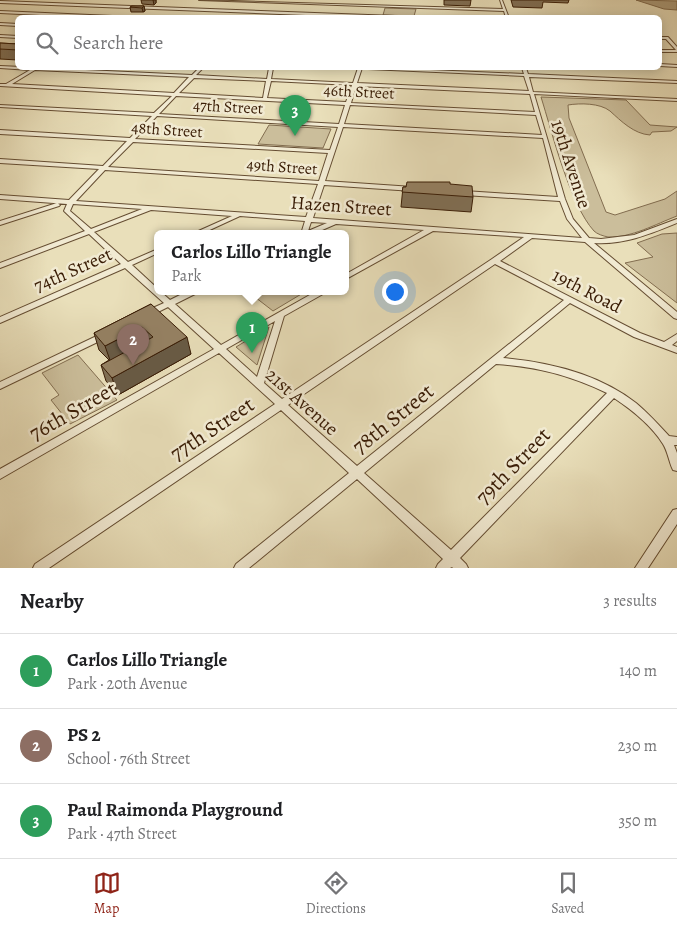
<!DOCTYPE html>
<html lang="en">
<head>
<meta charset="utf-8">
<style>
	:root { --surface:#fff; --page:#f2f2f2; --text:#202124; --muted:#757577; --line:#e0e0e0; --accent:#8f2418 }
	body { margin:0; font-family:Alegreya,serif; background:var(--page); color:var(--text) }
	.you { position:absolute; left:394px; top:291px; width:18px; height:18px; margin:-12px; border:4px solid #fff; border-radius:50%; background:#1a73e8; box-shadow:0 0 0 8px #1a73e833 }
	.badge { display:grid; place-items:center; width:32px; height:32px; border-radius:50%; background:var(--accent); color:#fff; font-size:16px; font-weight:700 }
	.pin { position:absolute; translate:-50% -41px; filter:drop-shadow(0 1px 2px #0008) }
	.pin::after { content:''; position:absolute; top:26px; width:18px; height:15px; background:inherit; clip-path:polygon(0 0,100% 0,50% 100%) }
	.popup { position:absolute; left:154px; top:230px; width:195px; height:65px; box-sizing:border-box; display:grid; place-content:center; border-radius:8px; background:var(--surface); filter:drop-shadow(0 1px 4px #0005); font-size:16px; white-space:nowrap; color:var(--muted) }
	.popup b { font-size:19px; color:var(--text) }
	.popup::after { content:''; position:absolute; left:50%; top:100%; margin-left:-10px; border:10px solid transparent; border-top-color:var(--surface) }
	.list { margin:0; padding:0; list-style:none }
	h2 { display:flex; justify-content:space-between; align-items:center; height:65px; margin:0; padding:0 20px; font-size:21px }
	h2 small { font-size:16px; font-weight:400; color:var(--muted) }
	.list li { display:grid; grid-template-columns:32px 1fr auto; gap:15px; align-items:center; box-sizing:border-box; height:75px; padding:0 20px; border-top:1px solid var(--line) }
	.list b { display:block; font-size:19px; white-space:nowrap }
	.list p { margin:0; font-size:16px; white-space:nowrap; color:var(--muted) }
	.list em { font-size:16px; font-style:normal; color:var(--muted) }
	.icon { flex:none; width:28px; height:28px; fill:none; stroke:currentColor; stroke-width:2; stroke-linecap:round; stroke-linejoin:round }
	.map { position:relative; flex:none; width:677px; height:568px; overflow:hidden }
	.search { position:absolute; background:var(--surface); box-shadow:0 2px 12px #0003; left:15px; right:15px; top:15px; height:55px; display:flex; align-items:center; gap:12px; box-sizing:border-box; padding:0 18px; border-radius:8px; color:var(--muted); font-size:19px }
	.sheet { height:290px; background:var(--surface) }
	nav { display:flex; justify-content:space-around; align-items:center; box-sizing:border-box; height:70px; border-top:1px solid var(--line); background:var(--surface); font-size:14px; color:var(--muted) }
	nav a { display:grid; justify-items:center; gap:2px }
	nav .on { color:var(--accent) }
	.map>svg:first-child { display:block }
</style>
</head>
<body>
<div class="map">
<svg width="677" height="568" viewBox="0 0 677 568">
	<rect width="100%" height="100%" fill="#e9dfba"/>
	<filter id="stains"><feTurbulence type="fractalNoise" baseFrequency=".004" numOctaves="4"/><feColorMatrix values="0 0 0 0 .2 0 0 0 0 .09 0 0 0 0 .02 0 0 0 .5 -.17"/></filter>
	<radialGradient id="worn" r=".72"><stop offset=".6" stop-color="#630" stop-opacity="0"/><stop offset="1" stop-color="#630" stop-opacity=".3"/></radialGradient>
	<path fill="#cbbe9b" stroke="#826d50" d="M385,8L416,9L414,16L383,15Z
		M541,97L626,100L650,125L677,127L671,131L652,132L650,135C634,134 621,121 610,111C600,103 580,103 568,105L569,118L606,212L615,215L665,199L677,191V216C656,224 631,238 608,237C603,236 597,234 594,231C570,205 552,132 541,97Z
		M269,125L331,129L323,148L258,144Z
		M677,233V303L625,263L653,257L637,243L662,234Z
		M255,292H303V293L273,311L251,294Z
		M269,327L257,365L236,347Z
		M78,355L117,400L70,424L51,400L59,395L42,373Z"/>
	<path fill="#ad9d7c" stroke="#7f694c" d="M636,0L677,1V10L664,9Z"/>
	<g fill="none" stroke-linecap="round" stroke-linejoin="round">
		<defs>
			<path id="minor" d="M199,0L503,9L500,0H502L509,18H506L504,11Z
				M0,1L422,17L423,18H383L0,3Z
				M0,11L135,17L136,18H102L0,13Z
				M0,23L18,24V26L0,25Z
				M0,35L18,36V38L0,37Z
				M660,37H668L677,47V52H660V50H676L666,39H660Z
				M660,64L677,65V67L660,66Z
				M0,66L192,75L199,68H203L196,75L267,79L269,68H273L271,79L353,83L358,68H362L357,83L529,91L524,76L368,69L366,68H384L524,74L522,68H526L528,74L677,81V83L529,77L533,92L677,99V101L534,94L565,199L573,219L589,238L601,239L634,235L677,219V223C650,234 624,245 594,243L677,312V319L674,318L585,242L532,238L500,261L640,333L664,342L677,334V341L672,345L677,347V353L634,337L570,303L503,358C549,362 599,374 636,403C648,413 658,424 669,436L677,437V445H674L677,453V471L673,470C669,462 668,452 663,444C651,425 632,410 614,398L460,558L466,564L468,568H453L452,567L450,568H436L438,564L443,559L357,479L249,568H234L236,564L349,473L281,410L49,568H33L35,564L275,404L219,353L0,479V469L214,349L168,307L152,315H146L145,313L146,311L164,303L125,268L0,323V317L121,264L89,234L0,268V263L85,231L64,211L67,204L0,199V195L69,200L99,169L0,163V159L103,166L127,141L0,134V130L130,138L152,116L0,107V105L154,113L172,96L0,86V84H6L30,70L0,68ZM35,70L189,77L174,93L12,84ZM194,78L266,81L263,98L179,93ZM271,81L352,85L346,102L267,98ZM356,86L530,94L535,112L351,103ZM176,96L345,105L339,124L159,114ZM350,105L536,115L542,135L344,124ZM157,116L338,127L330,150L135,139ZM343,127L543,138L558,197L464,191L461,193L464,195L560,201L567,219L582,238L313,218L324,185L413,191L416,189L413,187L325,181ZM133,142L328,153L319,181L108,167ZM105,170L318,184L306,217L76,201ZM73,204L142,209L91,229L70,211ZM151,210L232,216L194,233L193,234H201L240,216L305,221L301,234H313L336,224L424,230L346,274V279L433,231L524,237L492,259L282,399L264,383L284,316L323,294L324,292H315L221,345L175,304L195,294L196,292H186L170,300L161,292H158V289L132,265L158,253V249L128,262L94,232ZM311,222L327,223L308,231ZM495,264L564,300L357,466L288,405ZM275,321L257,377L226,349ZM496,364C538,367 569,375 607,393L451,550L364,473Z
				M57,203L60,205L59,206L0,225V221Z
				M105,332L108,333L109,335L108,337L0,389V382Z
				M677,509V524L648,568H635L673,510Z"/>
		</defs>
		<use href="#minor" stroke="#654d32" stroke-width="2"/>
		<use href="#minor" fill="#f1ead2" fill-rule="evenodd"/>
	</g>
	<path fill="#806f55" stroke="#391c05" d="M141,0H156V3L154,5L142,4Z
		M444,0H471L470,6L444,5Z
		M511,0H569L568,3L543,2L542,8L513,7Z
		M144,6L145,11L143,12H131L130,7Z
		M0,43L18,44V60L0,59Z
		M450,184L473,197L471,212L401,207L403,187Z
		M151,304L191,354L118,395L106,381L101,365L109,360L99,350L94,333Z"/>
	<path fill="#685a45" stroke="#391c05" d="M153,0H156V3L154,5Z
		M144,6L145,11L143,12L142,8Z
		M142,327L147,344L111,363L105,346Z
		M187,337L191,354L118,395L112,378Z"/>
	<path fill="#958163" stroke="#391c05" d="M132,6H144L142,8L130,7Z
		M0,43L18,44V50L0,49Z
		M407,182H450V184L472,186L473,197L402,192L403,187H406Z
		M151,304L187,337L112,378L101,365L153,337L142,327L105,346L94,333Z"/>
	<g text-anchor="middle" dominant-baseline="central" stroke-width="5" stroke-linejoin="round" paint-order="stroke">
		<g font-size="16" fill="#391c05" stroke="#f1ead2">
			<text transform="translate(359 92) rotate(3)">46th Street</text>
			<text transform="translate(228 107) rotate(3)">47th Street</text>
			<text transform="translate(167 130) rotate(4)">48th Street</text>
			<text transform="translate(282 167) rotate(4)">49th Street</text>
		</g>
		<g font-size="19" fill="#391c05" stroke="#f1ead2">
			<text transform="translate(571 164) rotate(72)">19th Avenue</text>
			<text transform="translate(341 206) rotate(4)">Hazen Street</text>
			<text transform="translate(73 270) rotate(-24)">74th Street</text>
			<text transform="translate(587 291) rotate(27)">19th Road</text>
			<text transform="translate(302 402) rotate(42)">21st Avenue</text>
		</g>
		<g font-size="22" fill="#391c05" stroke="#f1ead2">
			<text transform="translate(73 411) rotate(-30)">76th Street</text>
			<text transform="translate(393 419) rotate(-39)">78th Street</text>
			<text transform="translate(212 429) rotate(-34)">77th Street</text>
			<text transform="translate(513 466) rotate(-46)">79th Street</text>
		</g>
	</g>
	<rect width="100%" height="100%" filter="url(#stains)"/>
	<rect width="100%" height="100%" fill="url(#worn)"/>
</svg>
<div class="you"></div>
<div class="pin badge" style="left:252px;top:353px;background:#2e9e5b">1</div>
<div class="popup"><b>Carlos Lillo Triangle</b>Park</div>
<div class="pin badge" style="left:133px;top:365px;background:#8d6e63">2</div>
<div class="pin badge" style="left:295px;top:136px;background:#2e9e5b">3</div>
<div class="search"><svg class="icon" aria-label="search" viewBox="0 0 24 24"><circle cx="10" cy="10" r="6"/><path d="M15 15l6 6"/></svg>Search here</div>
</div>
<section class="sheet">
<h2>Nearby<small>3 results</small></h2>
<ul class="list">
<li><span class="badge" style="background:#2e9e5b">1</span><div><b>Carlos Lillo Triangle</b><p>Park · 20th Avenue</p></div><em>140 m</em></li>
<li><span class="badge" style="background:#8d6e63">2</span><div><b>PS 2</b><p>School · 76th Street</p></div><em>230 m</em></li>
<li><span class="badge" style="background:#2e9e5b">3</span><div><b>Paul Raimonda Playground</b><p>Park · 47th Street</p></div><em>350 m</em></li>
</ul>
</section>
<nav>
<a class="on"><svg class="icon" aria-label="map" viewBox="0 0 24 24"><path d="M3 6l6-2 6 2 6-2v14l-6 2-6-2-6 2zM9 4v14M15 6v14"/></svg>Map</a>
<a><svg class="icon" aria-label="directions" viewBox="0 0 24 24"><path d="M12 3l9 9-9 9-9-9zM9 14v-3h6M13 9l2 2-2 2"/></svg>Directions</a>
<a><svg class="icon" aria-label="saved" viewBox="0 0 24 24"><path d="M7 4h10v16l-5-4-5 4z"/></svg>Saved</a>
</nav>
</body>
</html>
